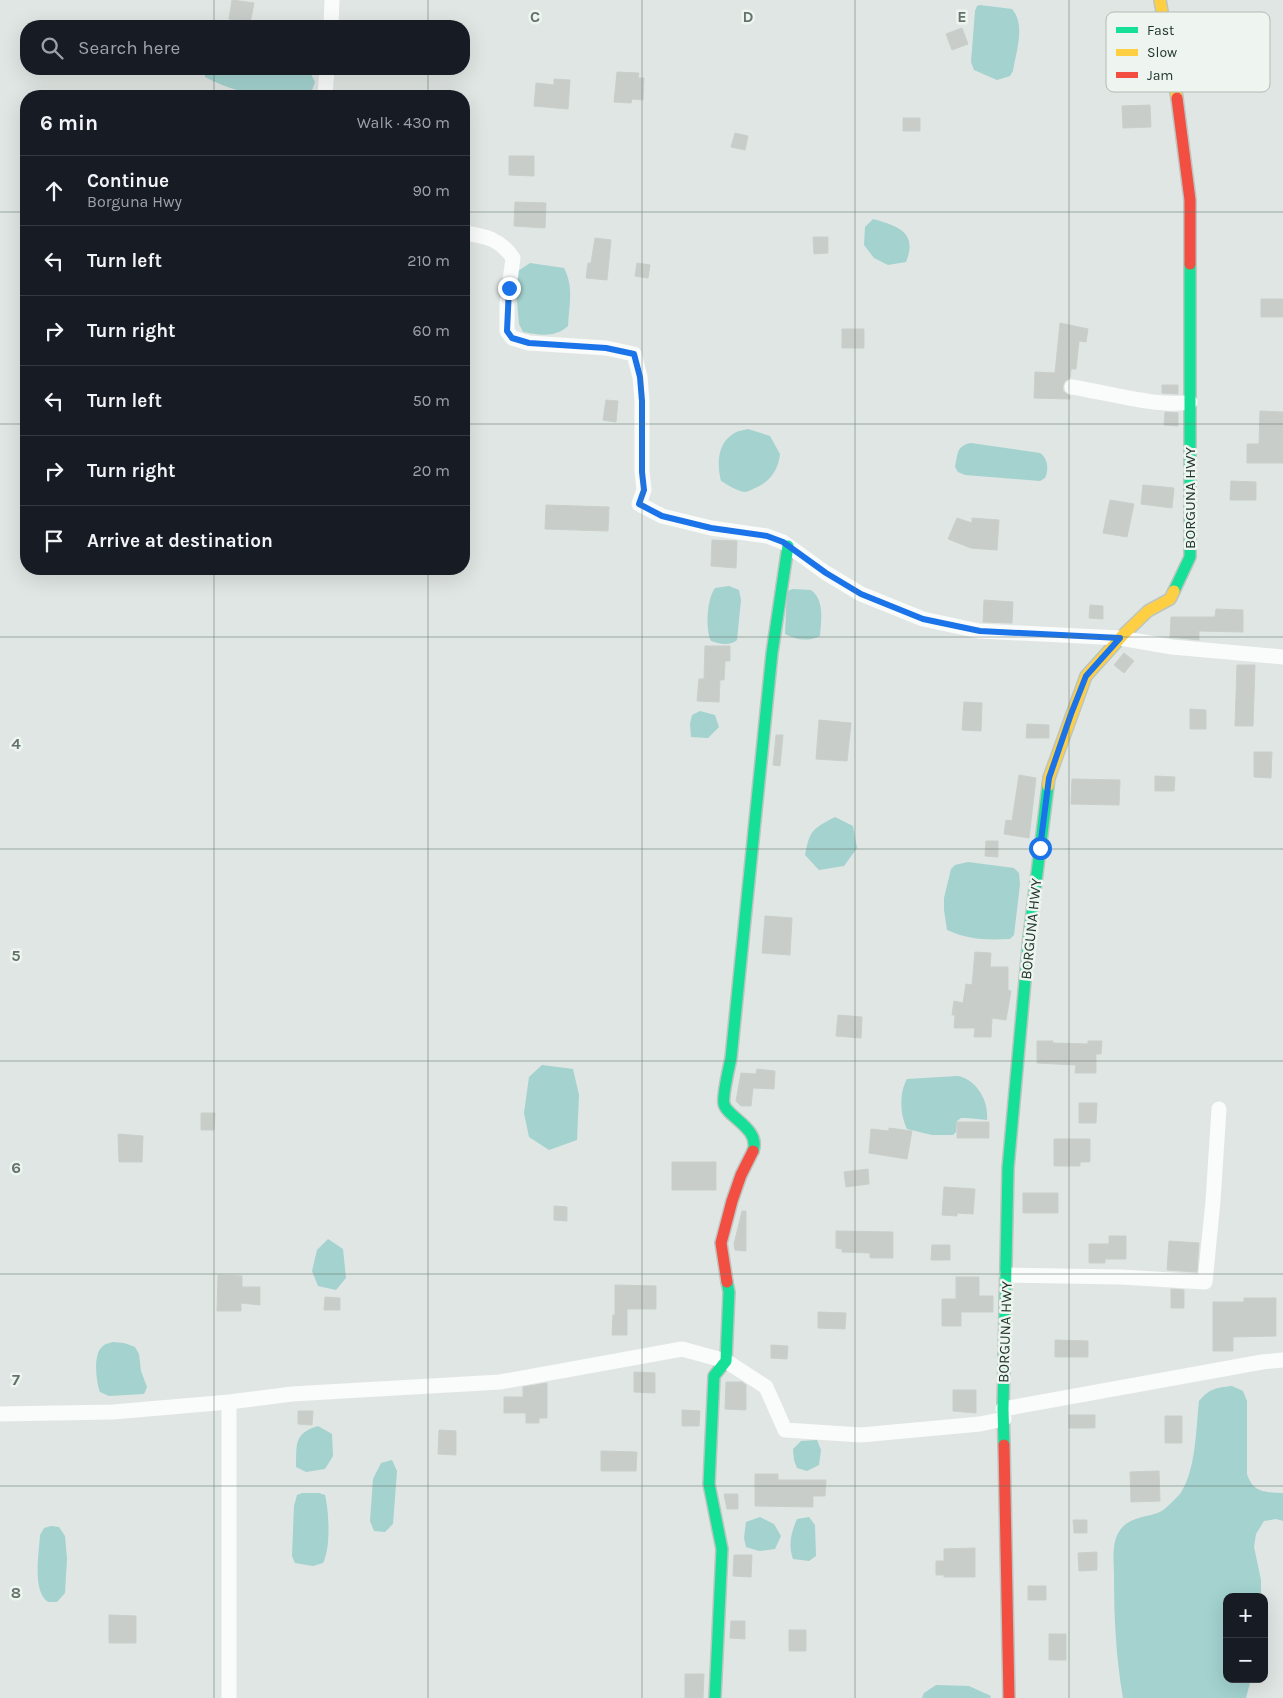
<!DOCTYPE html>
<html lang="en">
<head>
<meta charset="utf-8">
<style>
	:root { --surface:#171b24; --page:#242831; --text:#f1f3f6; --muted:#9ea1a6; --line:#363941 }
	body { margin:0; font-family:Karla,sans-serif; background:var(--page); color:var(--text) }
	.controls { position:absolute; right:15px; bottom:15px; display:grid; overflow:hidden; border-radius:10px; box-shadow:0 5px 20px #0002 }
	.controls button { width:45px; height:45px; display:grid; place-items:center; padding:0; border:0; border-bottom:1px solid var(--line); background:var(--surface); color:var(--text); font:25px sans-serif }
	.stop { position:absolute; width:15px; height:15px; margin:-11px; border:4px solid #1a73e8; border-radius:50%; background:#fff }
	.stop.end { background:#1a73e8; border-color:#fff; box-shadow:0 1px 5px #0008 }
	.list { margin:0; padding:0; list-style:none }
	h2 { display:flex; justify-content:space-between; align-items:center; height:65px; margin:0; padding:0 20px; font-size:21px }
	h2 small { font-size:16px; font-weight:400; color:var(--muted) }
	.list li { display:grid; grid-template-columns:32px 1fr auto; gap:15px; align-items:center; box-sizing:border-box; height:70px; padding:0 20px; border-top:1px solid var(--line) }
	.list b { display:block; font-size:19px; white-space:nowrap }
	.list p { margin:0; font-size:16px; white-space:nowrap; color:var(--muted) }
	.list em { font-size:16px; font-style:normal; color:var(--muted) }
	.icon { flex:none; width:28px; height:28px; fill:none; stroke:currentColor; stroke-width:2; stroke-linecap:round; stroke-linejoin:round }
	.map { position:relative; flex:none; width:1283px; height:1698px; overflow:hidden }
	.search { position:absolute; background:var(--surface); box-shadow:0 5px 20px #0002; left:20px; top:20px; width:450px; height:55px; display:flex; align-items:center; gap:12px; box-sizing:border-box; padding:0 18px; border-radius:20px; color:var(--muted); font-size:19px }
	.panel { position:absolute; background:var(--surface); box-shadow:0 5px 20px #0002; left:20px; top:90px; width:450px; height:485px; border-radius:20px }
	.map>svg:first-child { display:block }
</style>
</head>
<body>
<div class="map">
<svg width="1283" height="1698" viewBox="0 0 1283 1698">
	<rect width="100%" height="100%" fill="#e0e6e3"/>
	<path fill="#a3d2cf" d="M980,5L1012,9C1026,25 1016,51 1013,71L1010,76L997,80L974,70L971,62L975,11L977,6Z
		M205,69H303L310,72L315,82L311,93C275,101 237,94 205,77Z
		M873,219C898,226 918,232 906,262L888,265L874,258L864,245L865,227Z
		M530,263L564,268C574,287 569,305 568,326C555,338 539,335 523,332L519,324L515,277L518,271Z
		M748,429L770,436L780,454C778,471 770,482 753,489C753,489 747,492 746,492C738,492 728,485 721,481C717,465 717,444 733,434C737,431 744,430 748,429Z
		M971,443L1040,453C1048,458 1049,470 1045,478L1040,481L965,475L958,472L955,467C958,454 956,446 971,443Z
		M729,586L739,590L741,600L737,640C731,646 719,644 711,641C705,630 707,598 715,588Z
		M793,589L811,590C825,600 821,621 820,636C808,642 796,640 785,634L787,591Z
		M700,711L715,715L719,727L708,738L691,737L690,724L692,715Z
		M835,817L853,826L857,848L844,866L819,870L805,855C810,829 813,829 835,817Z
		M968,862L1014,868L1019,873L1020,884L1014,935L1010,939C987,940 969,940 947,930L944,910V898L951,869L955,865Z
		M542,1065L573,1069L579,1095L577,1140L549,1150L529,1137L524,1113L529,1077Z
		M958,1076C977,1080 989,1101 987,1120L967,1118H961L957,1121L956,1132L953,1135H932L907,1129C900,1115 899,1093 907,1079Z
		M328,1239L343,1249L346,1278L336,1290L318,1286L312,1271L317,1250Z
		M113,1342L124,1343L135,1347L139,1354L141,1371L147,1387L144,1394L109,1396L100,1392C96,1382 93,1354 102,1347C104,1344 110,1343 113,1342Z
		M1232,1386L1243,1391L1247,1401V1474C1253,1493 1265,1492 1283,1493V1521L1276,1519L1264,1521L1256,1534L1254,1547L1261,1580V1597H1227V1679H1251L1246,1698H1123C1116,1658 1114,1617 1114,1576C1114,1564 1112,1550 1116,1538C1124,1516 1143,1519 1160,1512C1166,1509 1175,1499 1180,1494C1196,1471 1196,1429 1199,1401C1210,1388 1216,1388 1232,1386Z
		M318,1426L332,1434L333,1456L325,1469L306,1472L296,1467C297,1444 293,1434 318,1426Z
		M817,1440L821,1450L819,1465L807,1471L797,1468L794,1460L793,1449L801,1441Z
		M392,1460L397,1471L393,1524L385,1532L374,1531L370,1521L373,1479L381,1463Z
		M302,1493H319L325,1495C329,1512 331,1547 323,1563L313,1566L295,1563L292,1556L294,1506L297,1495Z
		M760,1517L774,1524L781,1536L775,1549L759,1551L746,1547L744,1538L746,1522Z
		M809,1517L815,1525L816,1556L809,1561L793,1559C788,1545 791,1533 797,1519Z
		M51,1526L59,1527L65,1536L67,1559L65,1593L57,1602H48C32,1591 39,1554 40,1535L44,1528Z
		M936,1685L969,1686L991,1696L990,1698H922L924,1693Z"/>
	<path fill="#c8cdca" stroke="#c9cfcb" d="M232,0L254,3L250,23L229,19Z
		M962,28L968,44L952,50L946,34Z
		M617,72L639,73L638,78H644L643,100L632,99L631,103L614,102Z
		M554,79L570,80L568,109L534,106L536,83L554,85Z
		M1150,105L1151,127L1123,128L1122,106Z
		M903,118H920V131H903Z
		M735,133L748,136L745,150L731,147Z
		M509,156H534V176L509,175Z
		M515,202L546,203L545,228L514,226Z
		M813,237H828V253L814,254Z
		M595,238L611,240L607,280L586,278L588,263H591Z
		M637,263L650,265L648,278L635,276Z
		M1261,299H1283V317H1261Z
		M1060,323L1088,329L1086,342L1079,341L1076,369H1071L1070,378L1065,381L1063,385V391L1070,396V399L1034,398L1035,372L1055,373Z
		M842,329H864V348H842Z
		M1162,385H1178V394L1162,393Z
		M606,400L618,401L616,422L603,420Z
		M1260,411L1283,412V463H1247V444H1259Z
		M1165,412L1178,413V426L1164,425Z
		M1231,481L1256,482V500H1230Z
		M1143,485L1174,488L1172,508L1141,504Z
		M1110,500L1134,504L1127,537L1103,533Z
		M546,505L609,507L608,531L545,529Z
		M957,518L972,523V518L999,520L997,550L971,548L948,539Z
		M712,540L737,541L736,568L711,566Z
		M984,600L1013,602L1012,623L983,622Z
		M1090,605L1103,606V619L1089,618Z
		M1216,609L1243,610V632L1199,631V640L1170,637L1171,617H1215Z
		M705,646H730V661H725L724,680H720L719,702L697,701L699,679H704Z
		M1124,653L1134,661L1124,673L1114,665Z
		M1237,665H1255L1253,726H1235Z
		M964,702L982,703L981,731L962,730Z
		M1190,709L1206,710V729H1190Z
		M819,720L851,723L847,761L816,759Z
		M1027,724L1049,725V738H1026Z
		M776,735H783L780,766L773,765Z
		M1254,752H1272L1271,778L1254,777Z
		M1019,775L1036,778L1029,838L1004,834L1006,820L1012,821Z
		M1155,776L1175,777L1174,791H1155Z
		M1072,779L1120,780L1119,805L1071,804Z
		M986,841H998V857L985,856Z
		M765,916L792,918L790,955L762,953Z
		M975,952L991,953L990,967H1008V990L1011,991L1006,1020L992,1018L991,1037H974L975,1028H954L955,1015H952L954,1001L963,1003L966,984L972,985Z
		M838,1015L862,1017L861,1038L836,1036Z
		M1037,1041H1053V1043L1088,1044V1041H1102L1101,1054H1096V1073H1075L1076,1065L1037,1063Z
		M757,1069L775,1071L774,1089L753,1088L751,1106H741L736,1101L741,1073L756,1074Z
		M1079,1103H1097L1096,1123H1079Z
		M201,1113H215L214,1130H201Z
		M957,1122H989V1138H957Z
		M889,1128L912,1131L907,1159L869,1153L871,1129L889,1131Z
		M118,1134L143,1136L142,1162H119Z
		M1054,1139H1090V1162H1080V1166H1054Z
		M672,1162H716V1190H672Z
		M868,1169L869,1184L846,1187L844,1172Z
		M944,1187L975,1189L973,1214L957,1213V1216L942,1215Z
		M1023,1193H1058V1213H1023Z
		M554,1206L567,1207V1221L554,1220Z
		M742,1211H746V1251L735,1250L734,1244Z
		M836,1231L893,1232V1258H870V1253L842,1252V1249L836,1248Z
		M1109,1236H1126V1259H1105V1263H1089V1244H1109Z
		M1169,1241L1199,1243L1197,1272L1167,1270Z
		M932,1245H950V1260H931Z
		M218,1275L242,1276V1287H260V1305L241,1303V1311H217Z
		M956,1277H979V1296H993V1312H961V1326H942V1299H956Z
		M615,1285L656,1286V1309H627V1335H612L613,1315H615Z
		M1171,1289L1184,1290V1308H1171Z
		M325,1297L340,1298V1310H324Z
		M1244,1298H1276V1336L1233,1337V1351H1213V1302H1244Z
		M818,1312L846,1313L845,1329L818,1328Z
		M1055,1340L1088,1341V1357H1055Z
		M771,1345L788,1346L787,1359L771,1358Z
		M634,1372L655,1373V1393L634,1392Z
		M726,1382H742L746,1385V1410L725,1409Z
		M547,1383V1418H539V1423H526V1413H504V1397H523V1387Z
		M953,1390H976V1413L953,1411Z
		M682,1410L700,1411L699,1426H682Z
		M298,1411H313L312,1425L298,1424Z
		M1069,1415H1095V1428H1069Z
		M1165,1416H1182V1443H1165Z
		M439,1430L456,1431V1455L438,1454Z
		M601,1451L637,1452L636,1471H601Z
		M1159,1471L1160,1501L1131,1502L1130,1472Z
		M755,1474H778V1480H826L825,1496H813V1507L755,1506Z
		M724,1494H738V1509H727Z
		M1073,1520H1087V1533H1074Z
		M975,1548V1577H944V1575H936V1561H944V1549Z
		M1097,1552V1570L1079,1571L1078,1553Z
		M734,1555H752L751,1577L733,1576Z
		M1028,1586H1046V1600H1028Z
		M109,1615L136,1616V1643H109Z
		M731,1621H745V1639L730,1638Z
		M789,1630H806V1651H789Z
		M1049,1634H1066V1660H1049Z
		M685,1674H704L703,1698H685Z"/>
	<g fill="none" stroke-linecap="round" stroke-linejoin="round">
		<defs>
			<path id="fast" d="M1174,591L1190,557V264
				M753,1151C761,1129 727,1117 724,1104C722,1096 729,1068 731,1058L772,653L788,546
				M1004,1445L1003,1409L1008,1168L1029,937L1048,786
				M715,1698L722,1549L709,1484L714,1376L726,1361L729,1292L727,1282"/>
			<path id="slow" d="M1160,0L1177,98
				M1048,786L1049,778L1086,676L1123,635L1148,611L1170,599L1174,591"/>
			<path id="jam" d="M1177,98L1190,200V264
				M727,1282L721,1243L732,1201L741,1175L753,1151
				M1004,1445L1009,1698"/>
		</defs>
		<use href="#fast" stroke="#bdc5c1" stroke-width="14"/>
		<use href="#slow" stroke="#bdc5c1" stroke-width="14"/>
		<use href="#jam" stroke="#bdc5c1" stroke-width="14"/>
		<path stroke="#fafbfb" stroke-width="15" d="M331,26L332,0
			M325,96L327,69
			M464,233C486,236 500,239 513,258L507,303V331L512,338L529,343L606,348L634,354L640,377L642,401V471L644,490L639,504L662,516L711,528L767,536L783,542L826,573L861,594L923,619L979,631L1120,638L1172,647L1283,657
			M1072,387C1104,392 1160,408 1190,402
			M1007,1275L1121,1277L1205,1282L1213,1201L1219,1109
			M229,1402V1698
			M1003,1409L1262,1362L1283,1360
			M0,1414L113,1412L229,1402L292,1394L500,1382L682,1349L726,1361L766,1387L785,1430L861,1435L980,1424L1004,1419"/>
		<use href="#fast" stroke="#16e098" stroke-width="11"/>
		<use href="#slow" stroke="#ffcf43" stroke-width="11"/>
		<use href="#jam" stroke="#f24e42" stroke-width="11"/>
	</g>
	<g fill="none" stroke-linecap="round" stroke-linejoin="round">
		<path stroke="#1a73e8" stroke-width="6" d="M509,288L507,331L512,338L529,343L606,348L634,354L640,377L642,401V472L644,490L639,504L662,516L711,528L767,536L783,542L826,573L861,594L923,619L980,631L1120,638L1086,676L1071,714L1049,778L1040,848"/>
	</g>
	<path fill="none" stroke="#64746c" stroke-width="1" stroke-opacity="0.55" d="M214,0V26M428,0V26M642,0V1698M855,0V1698M1069,0V1698M214,69V96M428,69V96M0,212H26M464,212H1283M0,424H26M464,424H1283M214,569V1698M428,569V1698M0,637H1283M0,849H1283M0,1061H1283M0,1274H1283M0,1486H1283"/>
	<g text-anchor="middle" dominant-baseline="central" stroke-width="5" stroke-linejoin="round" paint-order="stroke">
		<g font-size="15" fill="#21362c" stroke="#eef5f0">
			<text transform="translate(1190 498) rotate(-90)">BORGUNA HWY</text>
			<text transform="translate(1031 929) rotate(-84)">BORGUNA HWY</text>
			<text transform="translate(1005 1332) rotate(-88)">BORGUNA HWY</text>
		</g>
	</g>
	<rect x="1106" y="12" width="164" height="80" rx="8" fill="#eef5f0" stroke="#b0bcb5" stroke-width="1"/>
	<rect x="1116" y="27" width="22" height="6" fill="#16e098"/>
	<rect x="1116" y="49" width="22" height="7" fill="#ffcf43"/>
	<rect x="1116" y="72" width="22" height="6" fill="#f24e42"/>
	<g font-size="14" fill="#21362c">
		<text x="1147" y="35">Fast</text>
		<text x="1147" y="57">Slow</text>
		<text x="1147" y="80">Jam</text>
	</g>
	<g font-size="16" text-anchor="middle" font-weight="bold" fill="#64746c" stroke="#eef5f0" stroke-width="5" stroke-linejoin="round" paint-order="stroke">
		<text x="535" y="22">C</text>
		<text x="748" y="22">D</text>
		<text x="962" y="22">E</text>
		<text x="16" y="749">4</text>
		<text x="16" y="961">5</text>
		<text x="16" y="1173">6</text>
		<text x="16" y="1385">7</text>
		<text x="16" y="1598">8</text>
	</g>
</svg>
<div class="controls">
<button>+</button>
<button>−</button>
</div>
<div class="stop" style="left:1040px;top:848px"></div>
<div class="stop end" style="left:509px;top:288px"></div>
<div class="search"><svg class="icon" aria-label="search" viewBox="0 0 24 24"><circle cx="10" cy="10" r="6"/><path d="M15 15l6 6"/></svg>Search here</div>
<section class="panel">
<h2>6 min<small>Walk · 430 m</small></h2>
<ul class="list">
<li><svg class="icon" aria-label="ahead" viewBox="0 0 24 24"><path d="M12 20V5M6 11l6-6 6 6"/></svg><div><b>Continue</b><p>Borguna Hwy</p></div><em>90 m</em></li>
<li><svg class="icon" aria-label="left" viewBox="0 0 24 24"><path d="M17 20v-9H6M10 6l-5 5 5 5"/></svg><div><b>Turn left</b></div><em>210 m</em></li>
<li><svg class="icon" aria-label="right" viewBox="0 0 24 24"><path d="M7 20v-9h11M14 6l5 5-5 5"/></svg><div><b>Turn right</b></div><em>60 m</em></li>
<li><svg class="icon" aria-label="left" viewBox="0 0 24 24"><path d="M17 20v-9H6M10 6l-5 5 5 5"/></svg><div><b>Turn left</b></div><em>50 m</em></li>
<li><svg class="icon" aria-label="right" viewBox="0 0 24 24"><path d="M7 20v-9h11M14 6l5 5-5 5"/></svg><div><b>Turn right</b></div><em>20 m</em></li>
<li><svg class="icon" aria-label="arrive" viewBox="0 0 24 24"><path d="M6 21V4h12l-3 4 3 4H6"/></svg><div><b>Arrive at destination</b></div></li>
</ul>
</section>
</div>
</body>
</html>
